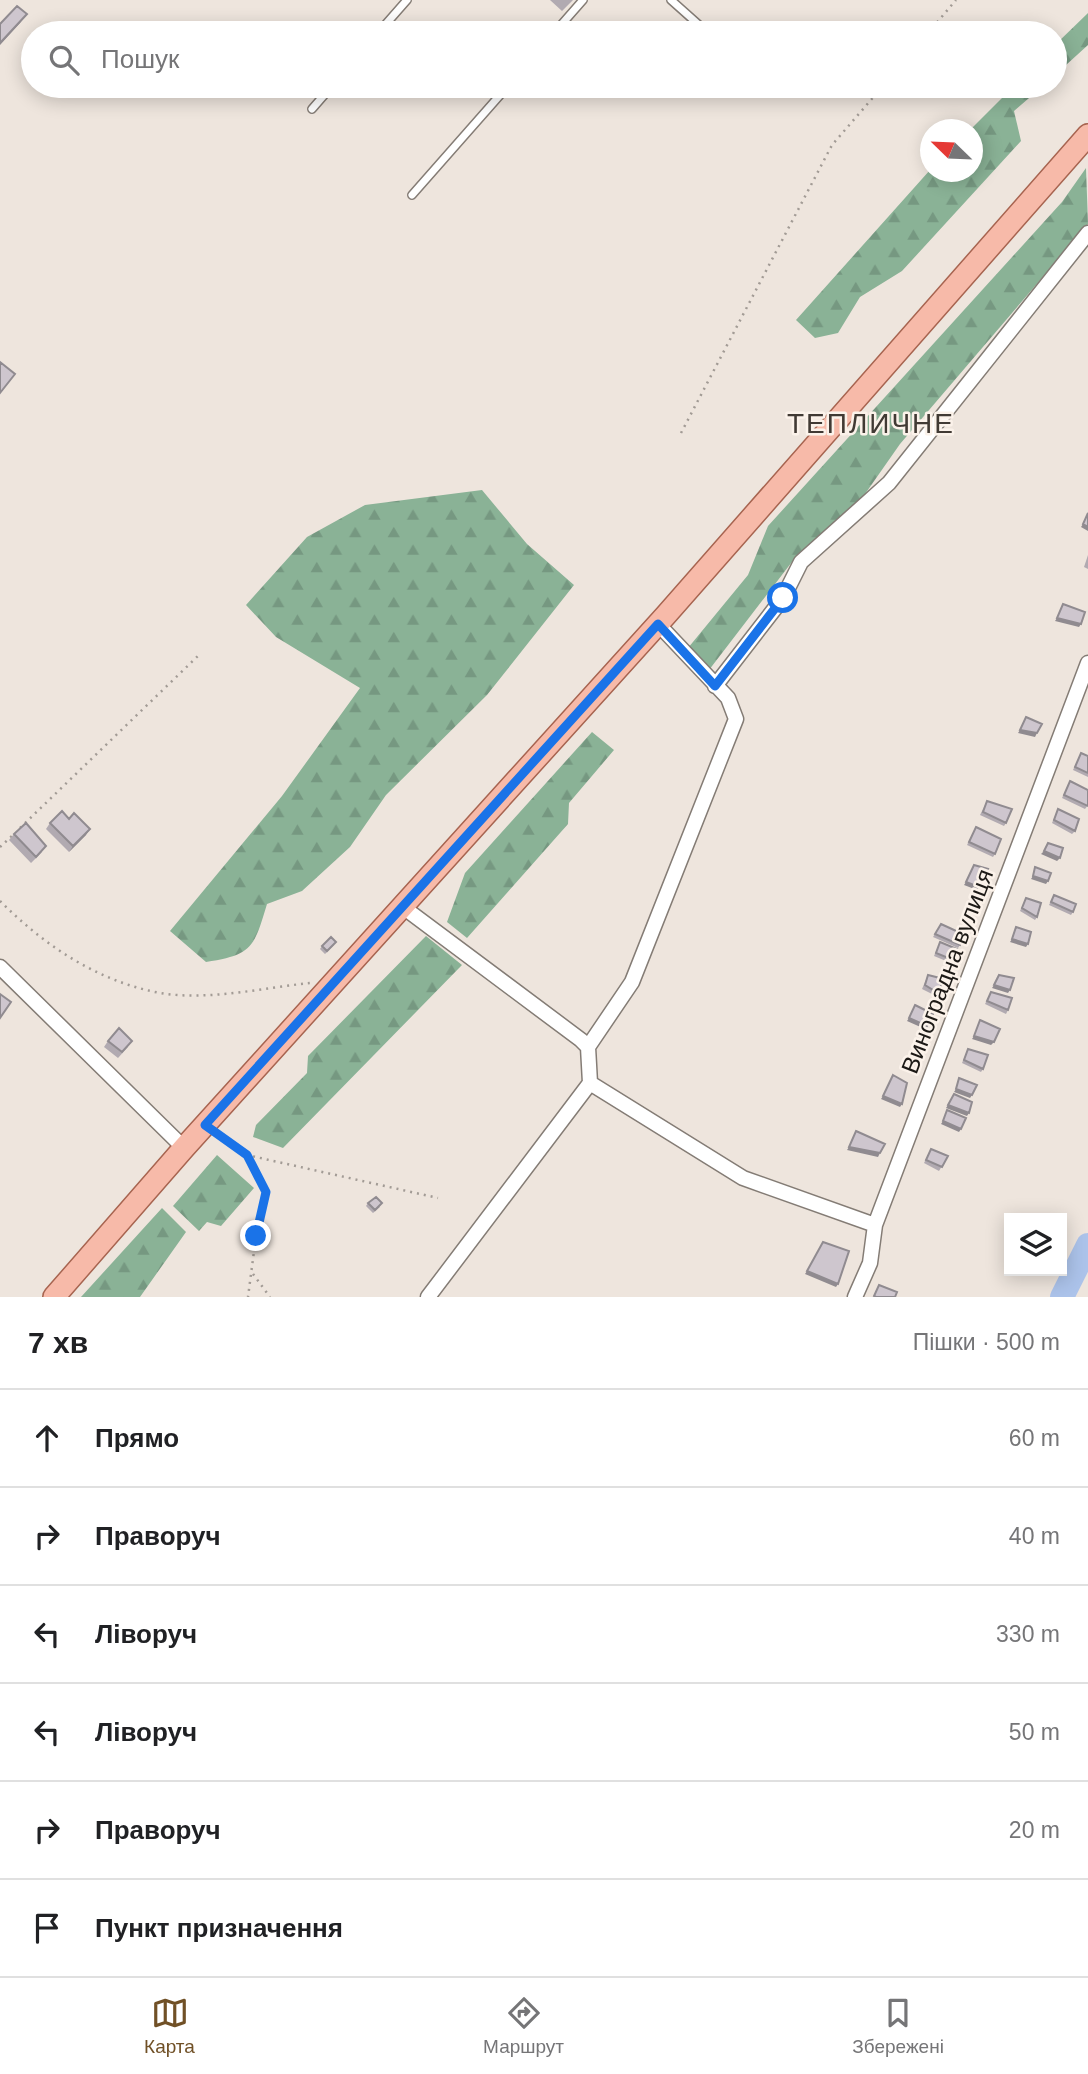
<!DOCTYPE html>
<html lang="uk">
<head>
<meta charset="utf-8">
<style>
	:root { --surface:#fff; --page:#f2f2f2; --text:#202124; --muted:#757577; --line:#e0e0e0; --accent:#705026 }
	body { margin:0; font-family:Arial,sans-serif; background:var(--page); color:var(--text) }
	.controls { position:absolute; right:21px; bottom:21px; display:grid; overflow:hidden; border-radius:0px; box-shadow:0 4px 18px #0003 }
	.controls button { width:63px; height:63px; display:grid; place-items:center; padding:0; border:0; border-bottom:2px solid var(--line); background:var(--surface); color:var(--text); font:35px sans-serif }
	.compass { position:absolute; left:920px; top:119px; width:63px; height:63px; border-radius:50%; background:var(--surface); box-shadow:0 4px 18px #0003; rotate:293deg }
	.stop { position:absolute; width:21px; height:21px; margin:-16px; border:5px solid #1a73e8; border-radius:50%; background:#fff }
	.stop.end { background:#1a73e8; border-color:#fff; box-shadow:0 2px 7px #0008 }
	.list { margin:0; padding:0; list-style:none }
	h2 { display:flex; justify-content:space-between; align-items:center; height:91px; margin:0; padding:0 28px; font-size:30px }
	h2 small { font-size:23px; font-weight:400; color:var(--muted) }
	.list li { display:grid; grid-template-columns:46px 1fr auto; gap:21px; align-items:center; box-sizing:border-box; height:98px; padding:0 28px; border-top:2px solid var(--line) }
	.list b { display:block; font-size:26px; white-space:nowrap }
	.list em { font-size:23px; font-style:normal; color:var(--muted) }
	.icon { flex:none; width:38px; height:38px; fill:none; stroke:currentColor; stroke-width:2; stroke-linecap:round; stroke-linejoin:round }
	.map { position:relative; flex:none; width:1088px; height:1297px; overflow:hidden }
	.search { position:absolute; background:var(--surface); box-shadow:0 4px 18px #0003; left:21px; right:21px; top:21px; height:77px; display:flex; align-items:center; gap:18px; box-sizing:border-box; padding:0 24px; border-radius:38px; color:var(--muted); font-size:26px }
	.sheet { height:679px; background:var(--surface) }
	nav { display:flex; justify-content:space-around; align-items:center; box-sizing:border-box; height:98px; border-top:2px solid var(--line); background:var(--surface); font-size:19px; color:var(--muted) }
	nav a { display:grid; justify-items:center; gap:4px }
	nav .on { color:var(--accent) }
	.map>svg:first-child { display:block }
</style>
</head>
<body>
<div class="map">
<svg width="1088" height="1297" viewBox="0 0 1088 1297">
	<defs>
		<pattern id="forest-firs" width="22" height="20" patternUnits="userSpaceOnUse" patternTransform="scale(1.75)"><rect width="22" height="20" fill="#8ab296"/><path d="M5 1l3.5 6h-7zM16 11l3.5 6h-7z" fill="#769881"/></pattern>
	</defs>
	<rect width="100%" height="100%" fill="#eee5dd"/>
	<path fill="url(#forest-firs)" d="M1088,13V45L1055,75V45Z
		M1014,86H1043L1014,111L1021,141L902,271L860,297L838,333L815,338L796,320L930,170L972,172L971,129Z
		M1086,168L1088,224L900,444L858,504L798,554L709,670L688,648L748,575L768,526L1062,202Z
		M482,490L527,544L574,585L487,695L386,795L350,847L302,891L267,904C254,947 253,955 206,962L170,931L282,796L360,688L276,637L246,605L307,537L365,505Z
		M592,732L614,750L569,803L568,824L467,938L447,922L465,873Z
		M426,936L462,965L283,1148L253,1137L256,1125L307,1073L308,1056Z
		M217,1155L254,1188L221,1226L207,1222L199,1231L173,1206Z
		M162,1208L186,1232L140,1297H81Z"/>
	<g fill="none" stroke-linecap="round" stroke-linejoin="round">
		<path stroke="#acc3ea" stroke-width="24" d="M1062,1297L1088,1245"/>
		<defs>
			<path id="lane" d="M671,0L708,33
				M378,33L407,0
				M554,33L583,0
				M312,109L332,86
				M412,195L508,86"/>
			<path id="street" d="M715,686L783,598L801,562L889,483L1088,233
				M403,907L581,1040L588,1047L590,1083L743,1178L875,1225
				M0,967L184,1148
				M588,1047L632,982L736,719L728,698L658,624
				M428,1297L590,1083
				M855,1297L870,1263L875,1225L1088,663"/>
			<path id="primary" d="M54,1297L184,1148L666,615L1088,135"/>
		</defs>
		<use href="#lane" stroke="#847c75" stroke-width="10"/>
		<use href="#street" stroke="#847c75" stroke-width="17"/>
		<use href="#primary" stroke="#a76450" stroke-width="24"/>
		<path stroke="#a29b95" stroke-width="2.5" stroke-dasharray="2 5" stroke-linecap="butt" d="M928,33L956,0
			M681,433L832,145L883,86
			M20,828L201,653
			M0,847L13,835
			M0,901C45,946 97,981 160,993C208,1001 262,988 310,983
			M218,1134L247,1155L438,1198
			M247,1155L266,1192L256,1236L248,1297
			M253,1274L270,1297"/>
		<use href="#lane" stroke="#fff" stroke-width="7"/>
		<use href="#street" stroke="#fff" stroke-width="14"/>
		<use href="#primary" stroke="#f7baa9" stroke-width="21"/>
	</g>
	<path fill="#b1aab1" d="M550,0H573L562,11Z
		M1088,555V569L1084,567Z
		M1081,753L1088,756V777L1073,770Z
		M1070,781L1088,805L1085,809L1062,798Z
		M987,801L1006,823L1004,826L980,815Z
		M1058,809L1075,831L1072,834L1052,823Z
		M50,823L86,835L69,852L46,829Z
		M976,827L995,854L993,857L967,845Z
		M14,834L42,852L31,863L9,840Z
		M1054,895L1073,912L1071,915L1049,905Z
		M1026,898L1037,917L1035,920L1020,911Z
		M941,924L960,945L958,948L933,937Z
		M940,942L953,960L951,963L934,956Z
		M334,945L325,954L320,949L322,946Z
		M928,975L938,993L936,996L922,989Z
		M991,992L1008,1010L1006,1014L985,1004Z
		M108,1041L128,1047L118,1058L104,1047Z
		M968,1049L983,1069L981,1072L962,1063Z
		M931,1149L948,1156L939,1171L924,1163Z
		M368,1203L380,1207L373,1213L366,1206Z"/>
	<path fill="#908b90" d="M27,14L20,23L0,45V43Z
		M1083,524L1088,527V531L1081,527Z
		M1057,618L1081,624L1079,627L1055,621Z
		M1020,730L1037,733L1035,737L1018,733Z
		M90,829L86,835L69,852L73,846Z
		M1044,851L1060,858L1057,861L1041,854Z
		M1033,876L1048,881L1046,884L1031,879Z
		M966,882L979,887L977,890L964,885Z
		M1012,939L1028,944L1026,947L1010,942Z
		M994,985L1010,990L1008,993L992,988Z
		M909,1018L927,1026L925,1029L907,1021Z
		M974,1036L994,1042L991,1045L972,1039Z
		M956,1089L972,1095L970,1098L954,1092Z
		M883,1096L902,1104L900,1107L881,1099Z
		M948,1105L969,1113L967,1116L946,1108Z
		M943,1121L961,1129L959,1132L941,1124Z
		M849,1147L880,1153L878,1157L847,1150Z
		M807,1271L838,1284L836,1287L805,1274Z"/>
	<path fill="#cec6ce" stroke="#908b90" stroke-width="2" d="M17,6L27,14L0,43V24Z
		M0,362L15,374L0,393Z
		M1088,513V527L1083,524Z
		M1063,604L1085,612L1081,624L1057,618Z
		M1026,717L1042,724L1037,733L1020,730Z
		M1081,753L1088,756V773L1075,767Z
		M1070,781L1088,790V806L1064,795Z
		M987,801L1012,809L1006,823L983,812Z
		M1058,809L1079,819L1075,831L1054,820Z
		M62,811L69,819L74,813L90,829L73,846L50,823Z
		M26,823L46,846L36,857L14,834Z
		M976,827L1001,839L995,854L969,842Z
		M1048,843L1063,848L1060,858L1044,851Z
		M974,865L988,869L979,887L966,882Z
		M1035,867L1051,873L1048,881L1033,876Z
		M1054,895L1076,904L1073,912L1051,902Z
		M1026,898L1041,903L1037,917L1022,908Z
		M941,924L965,935L960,945L935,934Z
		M1016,927L1031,932L1028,944L1012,939Z
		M331,937L336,942L327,951L322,946Z
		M940,942L957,949L953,960L936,953Z
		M928,975L944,979L938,993L925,985Z
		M999,975L1014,978L1010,990L994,985Z
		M991,992L1012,998L1008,1010L987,1001Z
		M0,994L11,1002L0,1018Z
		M915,1005L933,1014L927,1026L909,1018Z
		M980,1020L1000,1029L994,1042L974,1036Z
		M119,1028L132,1041L122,1052L108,1041Z
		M968,1049L988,1055L983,1069L964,1060Z
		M893,1075L907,1083L902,1104L883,1096Z
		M959,1078L977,1085L972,1095L956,1089Z
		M954,1094L972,1102L969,1113L948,1105Z
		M947,1110L966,1118L961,1129L943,1121Z
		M856,1131L885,1144L880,1153L849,1147Z
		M931,1149L948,1156L942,1167L926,1160Z
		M376,1197L382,1203L375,1210L368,1203Z
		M823,1242L849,1251L838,1284L807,1271Z
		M879,1285L897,1292L895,1297H876L874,1296Z"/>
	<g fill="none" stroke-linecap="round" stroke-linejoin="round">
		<path stroke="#1a73e8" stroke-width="9" d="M256,1236L266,1192L247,1155L205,1125L658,624L715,686L783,598"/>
	</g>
	<g text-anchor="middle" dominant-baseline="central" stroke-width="5" stroke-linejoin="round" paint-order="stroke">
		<g font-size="24" fill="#1c1916" stroke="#fbf2ea">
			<text transform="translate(947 971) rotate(-69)">Виноградна вулиця</text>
		</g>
		<g font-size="28" letter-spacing="2" fill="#413a34" stroke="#fbf2ea">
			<text x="871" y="423">ТЕПЛИЧНЕ</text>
		</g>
	</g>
</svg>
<div class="controls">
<button><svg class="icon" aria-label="layers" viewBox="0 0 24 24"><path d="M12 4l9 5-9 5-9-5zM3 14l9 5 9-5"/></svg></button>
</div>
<svg class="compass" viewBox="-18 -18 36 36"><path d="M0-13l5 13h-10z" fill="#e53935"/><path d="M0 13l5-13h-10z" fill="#757577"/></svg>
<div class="stop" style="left:783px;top:598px"></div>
<div class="stop end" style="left:256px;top:1236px"></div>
<div class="search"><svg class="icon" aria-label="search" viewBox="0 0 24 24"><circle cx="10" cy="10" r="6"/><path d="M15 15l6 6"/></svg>Пошук</div>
</div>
<section class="sheet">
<h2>7 хв<small>Пішки · 500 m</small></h2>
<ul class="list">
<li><svg class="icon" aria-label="ahead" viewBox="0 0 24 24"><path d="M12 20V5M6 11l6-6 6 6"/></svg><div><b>Прямо</b></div><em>60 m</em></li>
<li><svg class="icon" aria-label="right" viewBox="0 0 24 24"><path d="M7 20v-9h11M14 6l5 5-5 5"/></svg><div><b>Праворуч</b></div><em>40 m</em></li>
<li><svg class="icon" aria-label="left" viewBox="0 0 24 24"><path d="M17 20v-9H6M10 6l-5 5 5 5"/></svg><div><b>Ліворуч</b></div><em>330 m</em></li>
<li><svg class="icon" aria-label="left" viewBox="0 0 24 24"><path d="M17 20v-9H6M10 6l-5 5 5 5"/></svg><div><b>Ліворуч</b></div><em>50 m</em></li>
<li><svg class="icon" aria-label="right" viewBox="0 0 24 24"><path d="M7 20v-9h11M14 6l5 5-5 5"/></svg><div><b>Праворуч</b></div><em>20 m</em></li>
<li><svg class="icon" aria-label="arrive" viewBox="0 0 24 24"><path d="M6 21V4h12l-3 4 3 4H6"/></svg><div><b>Пункт призначення</b></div></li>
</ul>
</section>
<nav>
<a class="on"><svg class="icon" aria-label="map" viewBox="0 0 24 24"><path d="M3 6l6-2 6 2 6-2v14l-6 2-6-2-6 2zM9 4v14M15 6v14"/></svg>Карта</a>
<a><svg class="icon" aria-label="directions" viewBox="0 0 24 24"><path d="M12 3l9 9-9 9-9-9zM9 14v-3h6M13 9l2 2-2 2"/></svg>Маршрут</a>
<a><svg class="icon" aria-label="saved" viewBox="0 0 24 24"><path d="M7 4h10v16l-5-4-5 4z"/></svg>Збережені</a>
</nav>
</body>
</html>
